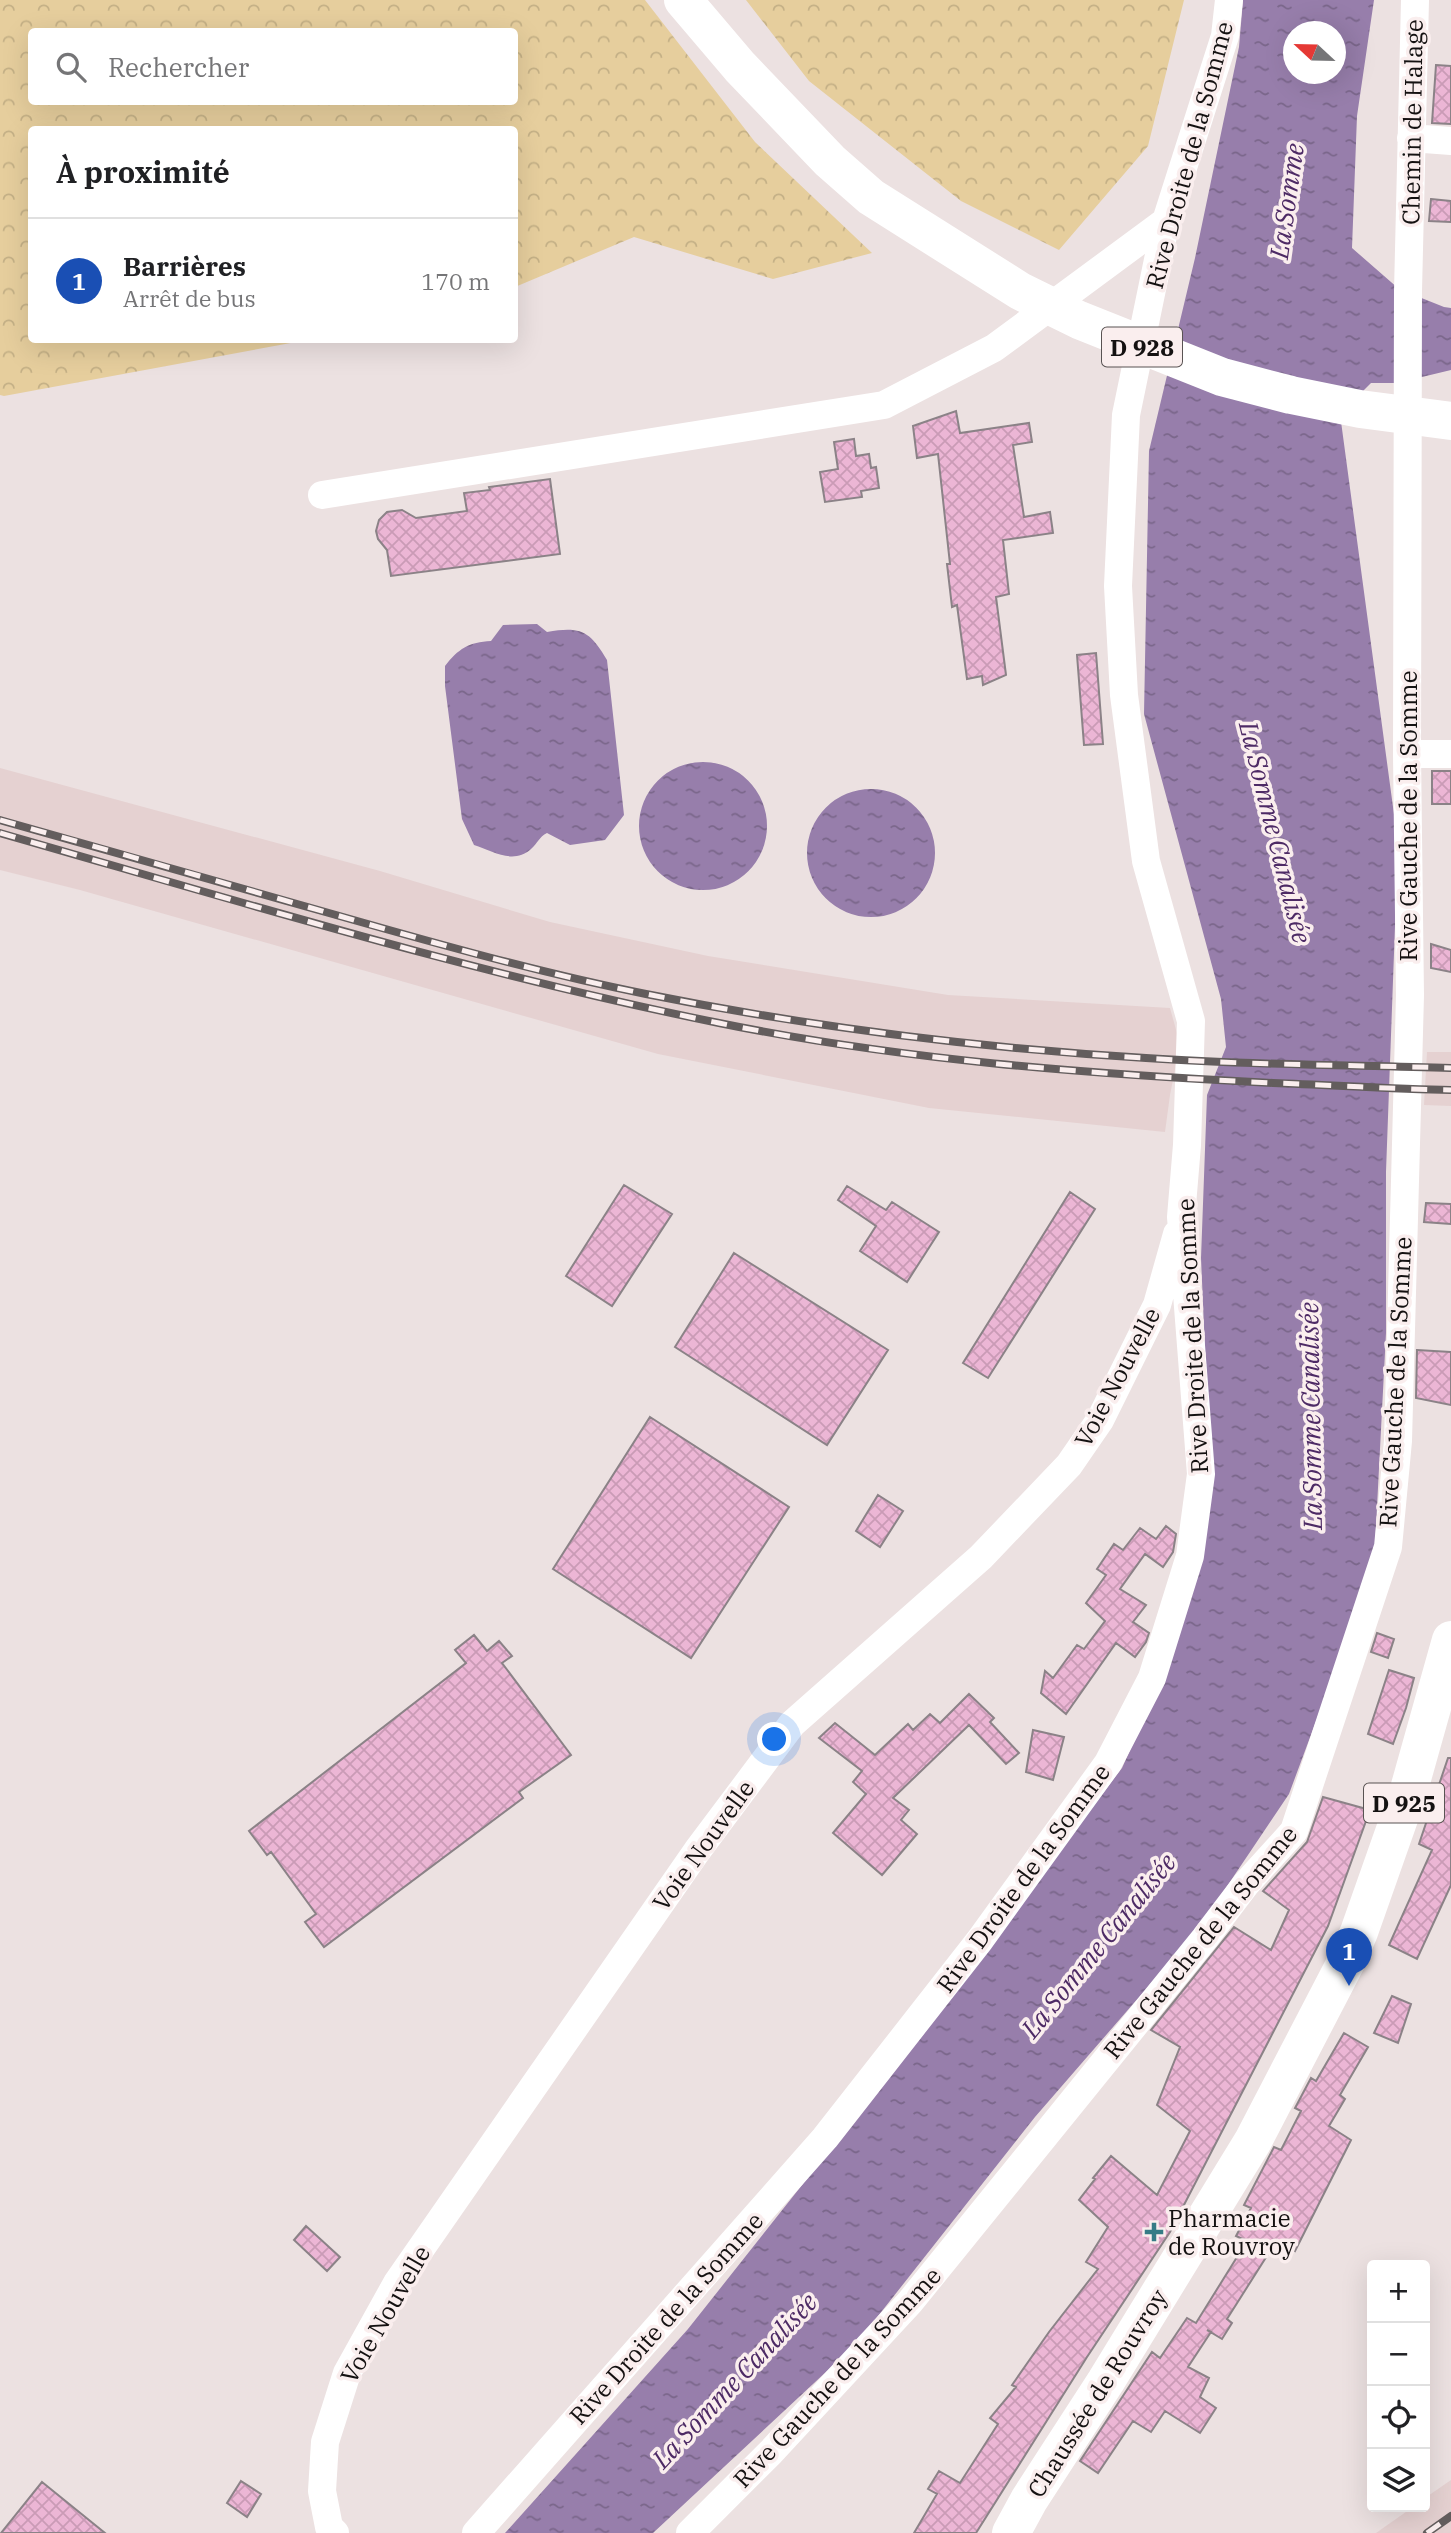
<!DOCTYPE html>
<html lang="fr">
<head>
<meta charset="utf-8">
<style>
	:root { --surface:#fff; --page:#f6f6f6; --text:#202124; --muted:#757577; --line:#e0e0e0; --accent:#357c86 }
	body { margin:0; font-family:"IBM Plex Serif",serif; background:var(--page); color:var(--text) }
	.controls { position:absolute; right:21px; bottom:21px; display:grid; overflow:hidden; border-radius:7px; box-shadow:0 7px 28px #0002 }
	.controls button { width:63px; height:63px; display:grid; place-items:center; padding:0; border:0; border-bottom:2px solid var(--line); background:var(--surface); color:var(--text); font:35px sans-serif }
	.compass { position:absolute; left:1283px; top:21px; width:63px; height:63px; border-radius:50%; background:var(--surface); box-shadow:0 7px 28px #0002; rotate:292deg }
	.you { position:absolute; left:775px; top:1740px; width:24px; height:24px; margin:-18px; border:5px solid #fff; border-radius:50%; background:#1a73e8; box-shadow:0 0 0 10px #1a73e833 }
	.badge { display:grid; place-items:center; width:46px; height:46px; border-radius:50%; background:var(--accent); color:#fff; font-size:23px; font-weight:700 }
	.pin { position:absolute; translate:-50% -58px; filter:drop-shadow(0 2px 4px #0008) }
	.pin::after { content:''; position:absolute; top:37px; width:24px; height:21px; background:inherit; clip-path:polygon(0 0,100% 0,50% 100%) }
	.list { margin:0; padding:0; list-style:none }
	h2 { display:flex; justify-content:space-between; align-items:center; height:91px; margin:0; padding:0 28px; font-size:30px }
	h2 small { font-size:23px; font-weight:400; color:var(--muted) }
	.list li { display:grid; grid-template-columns:46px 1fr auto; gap:21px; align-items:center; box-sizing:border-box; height:126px; padding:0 28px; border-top:2px solid var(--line) }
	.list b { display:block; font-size:26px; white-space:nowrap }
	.list p { margin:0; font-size:23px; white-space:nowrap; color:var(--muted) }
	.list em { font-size:23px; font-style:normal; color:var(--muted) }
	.icon { flex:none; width:38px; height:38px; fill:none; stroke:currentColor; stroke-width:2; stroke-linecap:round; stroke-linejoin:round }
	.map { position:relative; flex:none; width:1451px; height:2533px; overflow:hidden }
	.search { position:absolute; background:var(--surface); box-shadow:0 7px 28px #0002; left:28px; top:28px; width:490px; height:77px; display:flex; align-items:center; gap:18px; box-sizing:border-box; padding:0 24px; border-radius:7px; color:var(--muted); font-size:26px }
	.panel { position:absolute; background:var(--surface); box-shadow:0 7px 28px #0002; left:28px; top:126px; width:490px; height:217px; border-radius:7px }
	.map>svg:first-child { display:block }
</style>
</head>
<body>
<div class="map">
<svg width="1451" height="2533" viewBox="0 0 1451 2533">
	<defs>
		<pattern id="forest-crowns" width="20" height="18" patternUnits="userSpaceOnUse" patternTransform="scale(1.75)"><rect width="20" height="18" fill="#e6ce9d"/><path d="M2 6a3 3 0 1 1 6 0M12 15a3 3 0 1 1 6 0" fill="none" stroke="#c4b086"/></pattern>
		<pattern id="water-ripples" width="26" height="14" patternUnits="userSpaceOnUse" patternTransform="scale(1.75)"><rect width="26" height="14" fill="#977eab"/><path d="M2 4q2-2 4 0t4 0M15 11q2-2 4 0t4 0" fill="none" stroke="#7a668a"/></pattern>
		<pattern id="building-cross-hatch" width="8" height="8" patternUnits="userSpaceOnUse" patternTransform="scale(1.75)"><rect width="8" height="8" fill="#ecb6d5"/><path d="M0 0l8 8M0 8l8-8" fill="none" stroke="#ca9bb6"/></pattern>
	</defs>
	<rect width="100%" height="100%" fill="#ece1e1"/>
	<path fill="#e5d1d1" d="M0,768L380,871L550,922L708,956L948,995L1170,1008L1180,1044L1170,1095L1165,1132L929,1108L658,1054L80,890L0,870Z
		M1427,1052H1451V1106L1424,1105Z
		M1451,2480V2533H1376L1413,2507H1425V2498Z"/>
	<path fill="url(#forest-crowns)" fill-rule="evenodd" d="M0,0H645L755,142L872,253L773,279L634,237L515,287L514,130H32V340H307L4,396L0,395ZM32,32H514V102H32Z
		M746,0H1184L1148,146L1059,250L961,201L809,81Z"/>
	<path fill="url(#water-ripples)" fill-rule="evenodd" d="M1243,0H1374L1357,116L1352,248L1399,289L1444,307L1451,308V370L1397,383H1371L1340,414L1398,844L1386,1172V1333L1374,1565L1289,1794L1199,1928L1035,2117L856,2344L653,2533H505L688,2329L913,2045L1122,1768L1166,1670L1210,1465L1201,1258L1207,1095L1226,1047L1221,999L1144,714L1149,451L1195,258L1239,47ZM1294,32H1336V74H1294Z
		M537,624L547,632C581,626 590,631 607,660L624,815L605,840L570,845L547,833C539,837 538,843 531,849C513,865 493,851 474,845L462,819L445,686V666C458,649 469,642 491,641L503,625Z
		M639 826a64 64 0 1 1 128 0a64 64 0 1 1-128 0Z
		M807 853a64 64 0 1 1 128 0a64 64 0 1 1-128 0Z"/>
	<path fill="url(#building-cross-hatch)" stroke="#8b8287" stroke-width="2" d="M1436,65L1451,66V124L1432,123Z
		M1431,199L1451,201V222L1429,221Z
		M956,411L960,433L1029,423L1032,442L1013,445L1024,517L1050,512L1053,533L1003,540L1009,594L996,597L1006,675L983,685L982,676L967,679L957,605L952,607L947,564H950L938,454L917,458L913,426Z
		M854,439L856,456L869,454L871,468L876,467L879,488L861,491L862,497L825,502L820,472L838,469L834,442Z
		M550,479L560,554L391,576L387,550L378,539L376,531L379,520L387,512L402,510L416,518L467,511L464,493L490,490L489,487Z
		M1096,653L1103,744L1084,745L1077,655Z
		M1432,771H1451V804H1432Z
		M1431,944L1451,950V972L1431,968Z
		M624,1185L672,1214L612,1306L566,1276Z
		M847,1186L886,1210L892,1202L939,1232L907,1282L860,1251L876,1226L838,1200Z
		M1070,1192L1095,1209L988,1378L963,1363Z
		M1426,1203L1451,1204V1224L1424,1222Z
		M734,1253L888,1350L827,1445L675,1347Z
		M1417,1350L1451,1352V1405L1416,1398Z
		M650,1417L789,1507L691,1658L553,1569Z
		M878,1495L903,1511L880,1547L856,1531Z
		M1166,1526L1176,1534L1173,1552L1163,1567L1145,1554L1120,1589L1146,1605L1133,1622L1149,1633L1146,1642L1135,1657L1116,1643L1066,1714L1041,1693L1045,1671L1053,1678L1077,1645L1084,1649L1105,1621L1086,1603L1106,1575L1097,1569L1114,1544L1123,1550L1140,1528L1156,1539Z
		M1377,1633L1394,1639L1388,1658L1371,1652Z
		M474,1635L487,1651L499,1641L512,1656L502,1663L571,1755L519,1792L523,1798L324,1947L305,1922L316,1914L271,1852L267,1855L249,1831L466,1663L455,1650Z
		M1389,1670L1414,1678L1406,1708L1393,1744L1368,1734Z
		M969,1694L994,1718L990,1722L1019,1753L1006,1764L969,1725L893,1798L909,1810L901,1820L917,1834L882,1875L833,1833L866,1794L853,1782L862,1771L819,1738L835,1723L875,1755L908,1724L913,1730L930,1714L940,1723Z
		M1033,1730L1064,1737L1053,1780L1026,1772Z
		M1448,1758H1451V1885L1417,1959L1389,1945L1432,1850L1419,1844Z
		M1323,1797L1370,1810L1328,1926L1170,2232L1087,2357L976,2533H914L937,2494L928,2489L939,2471L960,2483L998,2424L990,2418L1016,2387L1012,2385L1049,2332L1098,2269L1086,2262L1108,2227L1079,2200L1095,2179L1093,2178L1111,2156L1157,2195L1190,2131L1157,2105L1180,2047L1151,2030L1234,1927L1271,1950L1289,1910L1263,1891L1307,1842Z
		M1392,1996L1411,2004L1398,2043L1374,2033Z
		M1344,2033L1368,2047L1340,2095L1345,2099L1329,2126L1351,2140L1295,2251L1277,2240L1227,2319L1232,2323L1222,2339L1207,2330L1211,2332L1188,2367L1209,2378L1200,2397L1216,2408L1200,2433L1165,2411L1151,2432L1133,2421L1098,2473L1080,2461L1152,2352L1160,2358L1187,2318L1196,2323L1247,2241L1236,2236L1251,2208L1244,2205L1274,2147L1281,2150L1301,2111L1295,2108L1311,2078L1316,2081Z
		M306,2226L340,2257L327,2271L294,2240Z
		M241,2481L261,2494L247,2517L227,2503Z
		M42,2482L105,2533H1Z"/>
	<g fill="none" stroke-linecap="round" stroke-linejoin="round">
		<path stroke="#fff" stroke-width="28" d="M1411,138L1451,141
			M322,495L884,405L994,348L1166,221
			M1407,754H1451
			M335,2533L329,2527L322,2491L325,2442L347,2373L397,2283L697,1851L792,1724L981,1557L1069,1465L1100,1420L1157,1305L1177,1234
			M476,2533L825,2138L980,1940L1108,1763L1152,1678L1190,1556L1201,1474L1181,1217L1187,1145L1191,1021L1146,861L1124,695L1118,586L1126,415L1166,221L1225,36L1229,0
			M690,2533L771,2452L910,2302L1205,1938L1246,1884L1294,1831L1388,1547L1398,1441L1410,995L1407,754L1408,291L1415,0"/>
		<path stroke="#fff" stroke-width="38" d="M683,0L740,67L830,161L871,197L1020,291L1079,320L1222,377L1291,395L1360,409L1451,421
			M1011,2533L1029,2500L1106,2381L1253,2141L1346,1962L1359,1932L1408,1793L1451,1640"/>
		<defs>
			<path id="rail" d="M0,820C112,851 224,883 336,915C438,944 541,973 646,994C811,1027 979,1048 1146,1058C1248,1065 1350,1065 1451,1068
				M0,833C238,901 476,974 719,1023C901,1060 1087,1074 1273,1083C1332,1085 1392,1089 1451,1090
				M1427,2533L1451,2516"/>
		</defs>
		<use href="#rail" stroke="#635d5d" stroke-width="8"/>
		<use href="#rail" stroke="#faeeee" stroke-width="5" stroke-dasharray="16" stroke-linecap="butt"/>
	</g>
	<path fill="#357c86" stroke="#faeeee" stroke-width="2.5" d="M1150.5 2221.5h7v7h7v7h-7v7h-7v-7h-7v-7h7z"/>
	<g text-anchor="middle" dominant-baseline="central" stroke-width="7" stroke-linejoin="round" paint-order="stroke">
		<g fill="#faeeee" stroke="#595353" stroke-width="2">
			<rect x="1102" y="327.5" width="80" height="39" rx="5"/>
			<rect x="1364" y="1783.5" width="80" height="39" rx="5"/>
		</g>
		<g font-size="23" font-weight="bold" fill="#141111">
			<text x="1142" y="347">D 928</text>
			<text x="1404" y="1803">D 925</text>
		</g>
		<g font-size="24" fill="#141111" stroke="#faeeee">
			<text transform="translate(1412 122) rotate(-89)">Chemin de Halage</text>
			<text transform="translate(1189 155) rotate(-75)">Rive Droite de la Somme</text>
			<text transform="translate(1408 816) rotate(-90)">Rive Gauche de la Somme</text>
			<text transform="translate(1192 1336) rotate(-93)">Rive Droite de la Somme</text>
			<text transform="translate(1117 1377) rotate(-62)">Voie Nouvelle</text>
			<text transform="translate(1395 1382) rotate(-87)">Rive Gauche de la Somme</text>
			<text transform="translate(703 1845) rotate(-54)">Voie Nouvelle</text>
			<text transform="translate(1023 1878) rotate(-54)">Rive Droite de la Somme</text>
			<text transform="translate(1200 1942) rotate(-51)">Rive Gauche de la Somme</text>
			<text transform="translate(385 2314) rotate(-60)">Voie Nouvelle</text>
			<text transform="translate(666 2318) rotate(-48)">Rive Droite de la Somme</text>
			<text transform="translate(837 2377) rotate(-47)">Rive Gauche de la Somme</text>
			<text transform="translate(1097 2393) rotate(-58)">Chaussée de Rouvroy</text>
		</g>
		<g font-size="24" fill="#141111" stroke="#faeeee" text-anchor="start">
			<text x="1168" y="2218">Pharmacie<tspan x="1168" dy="28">de Rouvroy</tspan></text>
		</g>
		<g font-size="26" font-style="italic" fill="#4d2a65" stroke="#faeeee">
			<text transform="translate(1286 201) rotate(-82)">La Somme</text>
			<text transform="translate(1276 832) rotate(76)">La Somme Canalisée</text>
			<text transform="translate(1310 1416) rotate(-91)">La Somme Canalisée</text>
			<text transform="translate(1098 1945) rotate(-51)">La Somme Canalisée</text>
			<text transform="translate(734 2380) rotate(-47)">La Somme Canalisée</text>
		</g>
	</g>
</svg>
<div class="controls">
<button>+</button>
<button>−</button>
<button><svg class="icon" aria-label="locate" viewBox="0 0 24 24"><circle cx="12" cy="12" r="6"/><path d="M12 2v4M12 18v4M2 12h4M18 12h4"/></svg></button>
<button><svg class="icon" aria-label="layers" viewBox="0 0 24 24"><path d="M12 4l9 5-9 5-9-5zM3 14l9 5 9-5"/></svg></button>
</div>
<svg class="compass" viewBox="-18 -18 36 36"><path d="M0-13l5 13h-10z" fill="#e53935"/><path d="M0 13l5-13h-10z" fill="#757577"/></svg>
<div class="you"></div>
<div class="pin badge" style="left:1349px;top:1986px;background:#1a4fb4">1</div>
<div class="search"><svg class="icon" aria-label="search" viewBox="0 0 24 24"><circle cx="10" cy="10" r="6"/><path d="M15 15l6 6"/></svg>Rechercher</div>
<section class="panel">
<h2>À proximité<small></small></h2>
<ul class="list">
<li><span class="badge" style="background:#1a4fb4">1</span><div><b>Barrières</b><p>Arrêt de bus</p></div><em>170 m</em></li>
</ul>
</section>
</div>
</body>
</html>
